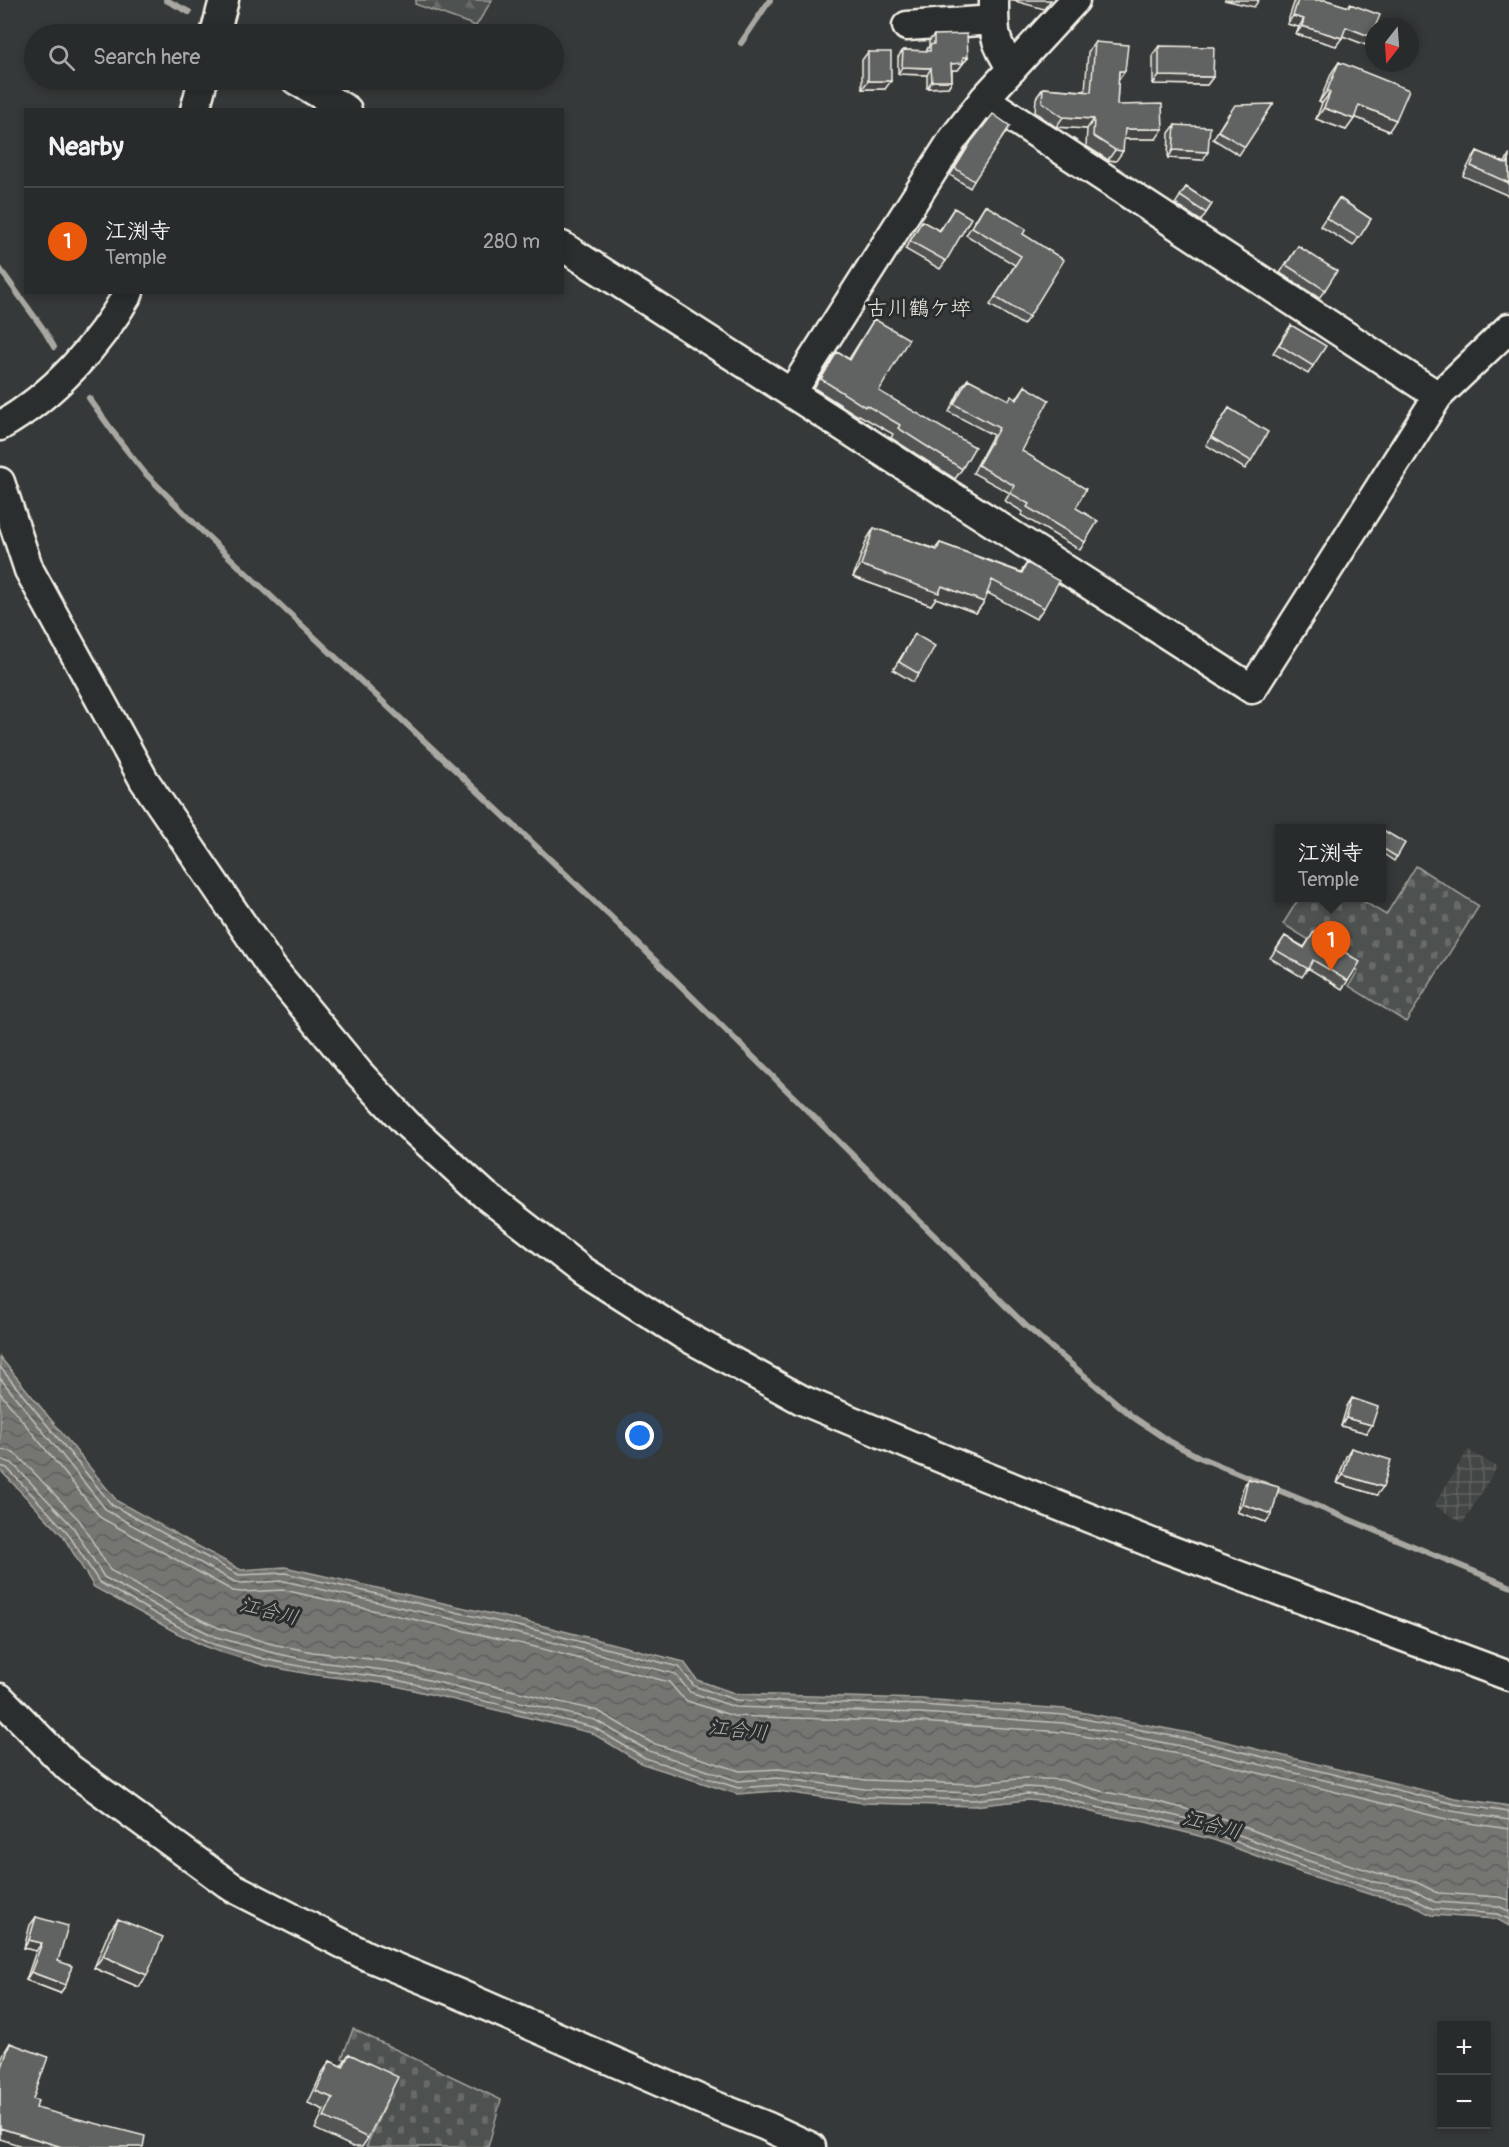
<!DOCTYPE html>
<html lang="en">
<head>
<meta charset="utf-8">
<style>
	:root { --surface:#282b2b; --page:#303333; --text:#f1f3f6; --muted:#a5a7a9; --line:#444747; --accent:#ea580c }
	body { margin:0; font-family:Pangolin,"Klee One",sans-serif; background:var(--page); color:var(--text) }
	.controls { position:absolute; right:18px; bottom:18px; display:grid; overflow:hidden; border-radius:0px; box-shadow:0 3px 9px #0003 }
	.controls button { width:54px; height:54px; display:grid; place-items:center; padding:0; border:0; border-bottom:2px solid var(--line); background:var(--surface); color:var(--text); font:30px sans-serif }
	.compass { position:absolute; left:1365px; top:18px; width:54px; height:54px; border-radius:50%; background:var(--surface); box-shadow:0 3px 9px #0003; rotate:197deg }
	.you { position:absolute; left:640px; top:1436px; width:21px; height:21px; margin:-15px; border:4px solid #fff; border-radius:50%; background:#1a73e8; box-shadow:0 0 0 9px #1a73e833 }
	.badge { display:grid; place-items:center; width:39px; height:39px; border-radius:50%; background:var(--accent); color:#fff; font-size:20px; font-weight:700 }
	.pin { position:absolute; translate:-50% -50px; filter:drop-shadow(0 2px 3px #0008) }
	.pin::after { content:''; position:absolute; top:32px; width:21px; height:18px; background:inherit; clip-path:polygon(0 0,100% 0,50% 100%) }
	.popup { position:absolute; left:1275px; top:824px; width:111px; height:78px; box-sizing:border-box; display:grid; place-content:center; border-radius:0px; background:var(--surface); filter:drop-shadow(0 2px 4px #0005); font-size:20px; white-space:nowrap; color:var(--muted) }
	.popup b { font-size:22px; color:var(--text) }
	.popup::after { content:''; position:absolute; left:50%; top:100%; margin-left:-12px; border:12px solid transparent; border-top-color:var(--surface) }
	.list { margin:0; padding:0; list-style:none }
	h2 { display:flex; justify-content:space-between; align-items:center; height:78px; margin:0; padding:0 24px; font-size:26px }
	h2 small { font-size:20px; font-weight:400; color:var(--muted) }
	.list li { display:grid; grid-template-columns:39px 1fr auto; gap:18px; align-items:center; box-sizing:border-box; height:108px; padding:0 24px; border-top:2px solid var(--line) }
	.list b { display:block; font-size:22px; white-space:nowrap }
	.list p { margin:0; font-size:20px; white-space:nowrap; color:var(--muted) }
	.list em { font-size:20px; font-style:normal; color:var(--muted) }
	.icon { flex:none; width:33px; height:33px; fill:none; stroke:currentColor; stroke-width:2; stroke-linecap:round; stroke-linejoin:round }
	.map { position:relative; flex:none; width:1509px; height:2147px; overflow:hidden }
	.search { position:absolute; background:var(--surface); box-shadow:0 3px 9px #0003; left:24px; top:24px; width:540px; height:66px; display:flex; align-items:center; gap:15px; box-sizing:border-box; padding:0 21px; border-radius:33px; color:var(--muted); font-size:22px }
	.panel { position:absolute; background:var(--surface); box-shadow:0 3px 9px #0003; left:24px; top:108px; width:540px; height:186px; border-radius:0px }
	.map>svg:first-child { display:block }
</style>
</head>
<body>
<div class="map">
<svg width="1509" height="2147" viewBox="0 0 1509 2147">
	<defs>
		<pattern id="industrial-grid" width="8" height="8" patternUnits="userSpaceOnUse" patternTransform="scale(1.5)"><rect width="8" height="8" fill="#434645"/><path d="M0 4h8M4 0v8" fill="none" stroke="#5f6160"/></pattern>
		<pattern id="forest-firs" width="22" height="20" patternUnits="userSpaceOnUse" patternTransform="scale(1.5)"><rect width="22" height="20" fill="#4e514f"/><path d="M5 1l3.5 6h-7zM16 11l3.5 6h-7z" fill="#686a68"/></pattern>
		<pattern id="cemetery-stones" width="16" height="16" patternUnits="userSpaceOnUse" patternTransform="scale(1.5)"><rect width="16" height="16" fill="#4e514f"/><path d="M2 7V4a2 2 0 0 1 4 0v3zM10 15v-3a2 2 0 0 1 4 0v3z" fill="#686a68"/></pattern>
		<pattern id="water-waves" width="16" height="10" patternUnits="userSpaceOnUse" patternTransform="scale(1.5)"><rect width="16" height="10" fill="#757572"/><path d="M0 5q4-4 8 0t8 0" fill="none" stroke="#5f5e5c"/></pattern>
	</defs>
	<rect width="100%" height="100%" fill="#363939"/>
	<filter id="ink" filterUnits="userSpaceOnUse"><feTurbulence type="fractalNoise" baseFrequency=".0167" numOctaves="2"/><feDisplacementMap in="SourceGraphic" scale="12" xChannelSelector="R" yChannelSelector="G"/><feConvolveMatrix kernelMatrix="1 2 1 2 8 2 1 2 1" color-interpolation-filters="sRGB"/></filter>
	<g filter="url(#ink)">
		<path fill="url(#industrial-grid)" d="M1468,1450L1497,1467L1463,1523L1434,1505Z"/>
		<path fill="url(#forest-firs)" stroke="#a1a19c" stroke-width="1.5" d="M416,0H492L476,26L415,4Z"/>
		<path fill="url(#cemetery-stones)" stroke="#a1a19c" stroke-width="1.5" d="M1416,866L1479,906L1406,1022L1349,986L1358,970L1283,924L1299,898H1358L1386,915Z
			M353,2029L501,2100L488,2147H366L393,2087L342,2058Z"/>
		<path fill="url(#water-waves)" stroke="#a8a7a1" stroke-width="1.5" d="M0,1357L117,1501L241,1570L285,1567L536,1624L684,1662L697,1680L737,1694L921,1699L1065,1709L1199,1735L1455,1798L1509,1806V1926L1497,1919L1431,1915L1405,1901L1372,1895L1302,1873L1214,1840L1146,1822L1099,1814L1059,1803L1027,1800L974,1806L864,1803L777,1791L737,1794L643,1764L592,1733L388,1684L309,1674L267,1666L211,1649L177,1633L94,1587L63,1536L0,1470Z"/>
		<g fill="none" stroke-linecap="round" stroke-linejoin="round">
			<path stroke="#c1bfb9" stroke-width="1.5" d="M0,1367L112,1505L239,1575L285,1573L535,1630L679,1667L694,1686L736,1700L921,1705L1064,1715L1198,1741L1454,1804L1509,1812
				M0,1378L107,1511L235,1582L242,1583L284,1581L533,1637L675,1674L690,1692L735,1707L921,1713L1063,1723L1196,1749L1452,1811L1509,1820
				M0,1393L101,1518L233,1591L242,1592L284,1590L531,1646L669,1682L680,1695L687,1701L733,1716L920,1722L1062,1732L1194,1757L1450,1820L1509,1829
				M0,1450L10,1451L18,1456L80,1521L110,1570L187,1613L219,1628L272,1644L313,1652L393,1662L598,1711L652,1743L740,1771L779,1769L866,1780L973,1784L1026,1778L1062,1780L1104,1792L1151,1800L1221,1818L1309,1852L1377,1873L1412,1880L1438,1893L1499,1897L1509,1900
				M0,1459L12,1463L73,1527L104,1577L183,1621L216,1637L270,1652L311,1661L391,1671L595,1720L649,1751L738,1781L778,1778L865,1789L973,1793L1026,1787L1060,1789L1102,1801L1149,1809L1218,1827L1306,1860L1375,1882L1409,1888L1435,1902L1498,1906L1509,1911
				M0,1466L7,1468L67,1532L99,1582L179,1627L213,1644L268,1660L310,1668L389,1678L593,1727L645,1758L738,1788L778,1785L865,1797L973,1800L1027,1794L1059,1797L1100,1808L1148,1816L1216,1834L1304,1867L1373,1890L1407,1895L1433,1909L1497,1914L1509,1919"/>
			<path stroke="#a8a7a1" stroke-width="6" d="M166,0L189,12
				M741,43L770,0
				M0,269L44,330L54,347
				M89,398L121,443L144,472L206,535L610,916L1025,1325L1133,1417L1167,1440L1199,1457L1509,1586"/>
			<defs>
				<path id="minor" d="M994,0C994,34 993,40 1012,69
					M907,26L994,20
					M215,34L224,0
					M296,80L347,110
					M984,99L1438,396
					M195,110L203,80
					M562,246L1252,689L1438,396L1509,328
					M792,392L953,139L984,99L1075,0
					M0,426C53,396 99,345 129,292
					M0,482L29,570L144,780L272,968L358,1072L407,1124L485,1195L583,1271L682,1334L802,1400L984,1476L1162,1547L1509,1676
					M0,1698L69,1768L232,1887L367,1956L459,1994L713,2105L766,2126L811,2147"/>
			</defs>
			<use href="#minor" stroke="#f4f1e8" stroke-width="33"/>
			<use href="#minor" stroke="#2a2d2e" stroke-width="28"/>
		</g>
		<path fill="#535554" stroke="#f4f1e8" stroke-width="1.5" d="M1295,0H1326L1348,7L1350,4L1366,45L1343,36L1336,46L1296,34L1299,27L1287,24Z
			M934,35L968,57L958,70H952V81L948,87L927,88V75L898,74V57L903,50L926,51L929,46V41Z
			M1095,42L1118,81L1117,105L1156,139H1124L1116,161L1108,160L1086,146L1087,129L1056,127L1035,112L1036,98L1043,88L1085,91L1088,52Z
			M1159,46L1213,77L1207,85L1153,84V54Z
			M868,52L885,89H862V60Z
			M1339,62L1389,131L1355,117L1346,130L1316,119L1322,103L1319,102L1332,72Z
			M1273,104L1239,155L1213,139L1229,113Z
			M1175,125L1203,160L1168,158L1169,133Z
			M971,142L974,181L970,188L950,175Z
			M1477,151L1505,163L1509,154V196L1463,176L1470,162Z
			M1186,187L1212,204L1201,221L1175,204Z
			M1339,198L1371,219L1353,246L1320,226Z
			M985,205L1023,234L1029,317L1023,325L990,305L1015,265L966,235Z
			M954,208L946,261L940,269L905,249L922,221L939,231Z
			M1298,246L1325,290L1319,298L1280,273Z
			M874,319L879,391L962,469L955,479L891,438L893,434L859,415L858,416L814,388L837,352L849,359Z
			M1291,325L1313,366L1308,374L1273,353Z
			M968,379L1008,400L1016,399L1025,386L1022,451L1076,508L1085,542L1080,550L1021,515L1023,512L1005,501L1010,493L973,473L993,435L949,412L962,386Z
			M1229,408L1251,461L1245,469L1206,445Z
			M874,528L935,549L940,543L1021,572L1027,563L1044,608L1036,619L988,593L984,602L976,613L936,598L931,605L853,577L867,539Z
			M915,634L919,674L913,682L893,670Z
			M1382,831L1405,843L1394,861L1385,855L1382,859Z
			M1314,932L1348,981L1342,989L1308,968L1302,977L1270,958L1285,936L1304,947Z
			M1352,1398L1367,1433L1341,1426L1347,1406Z
			M1351,1448L1377,1495L1337,1483L1346,1456Z
			M1248,1479L1266,1522L1237,1512L1243,1487Z
			M36,1917L58,1961L66,1985L60,1993L26,1980L36,1951L24,1948L30,1925Z
			M118,1919L147,1975L139,1987L94,1968L109,1931Z
			M10,2043L36,2108L0,2139V2063L4,2053Z
			M349,2054L368,2138L362,2147H353L315,2129L324,2110L308,2103L322,2073L330,2061L341,2066Z"/>
		<path fill="#444545" stroke="#f4f1e8" stroke-width="1.5" d="M1011,0H1051L1044,9Z
			M1224,0H1259L1254,7Z
			M1293,16L1304,19L1299,27L1287,24Z
			M1302,26L1342,38L1336,46L1296,34Z
			M1346,27L1372,37L1366,45L1340,35Z
			M963,57H968L958,70H947L951,64Z
			M902,67L931,68L927,75L898,74Z
			M1119,71H1125L1118,81Z
			M1159,76L1213,77L1207,85L1153,84Z
			M868,81H891L885,89H862Z
			M932,81H952L948,87L927,88Z
			M1327,91L1330,93L1322,103L1319,102Z
			M1359,105L1396,120L1389,131L1352,116Z
			M1324,108L1354,119L1346,130L1316,119Z
			M1063,117L1094,119L1087,129L1056,127Z
			M1125,129H1163L1156,139H1118Z
			M1115,150L1123,151L1116,161L1108,160Z
			M1173,150L1208,152L1203,160L1168,158Z
			M861,565L942,586L984,602L976,613L936,598L931,605L853,577Z
			M1346,1418L1372,1425L1367,1433L1341,1426Z
			M1343,1475L1383,1487L1377,1495L1337,1483Z
			M1242,1504L1272,1514L1266,1522L1237,1512Z
			M29,1940L42,1943L36,1951L24,1948Z
			M103,1956L147,1975L139,1987L94,1968Z
			M31,1972L66,1985L60,1993L26,1980Z
			M0,2128L62,2147H25L0,2139Z"/>
		<path fill="#616362" stroke="#f4f1e8" stroke-width="1.5" d="M1298,0H1326L1349,7L1350,4L1380,15L1375,27H1374L1372,37L1346,27L1342,38L1302,26L1304,19L1293,16Z
			M967,34L968,57H963V63L951,64L952,81H932L931,68L902,67L903,50L930,51V45L934,44V35Z
			M1095,42L1128,45L1125,71H1119L1117,105L1162,104L1163,129H1125L1123,151L1115,150L1093,136L1094,119L1063,117L1042,102L1043,88L1091,92Z
			M1159,46L1214,47L1213,77L1159,76Z
			M868,52H891V81H868Z
			M1339,62L1409,90L1396,120L1359,105L1354,119L1324,108L1330,93L1327,91Z
			M1273,104L1245,147L1218,131L1235,105Z
			M993,114L1010,126L974,181L955,168L971,142Z
			M1175,125L1210,127L1208,152L1173,150Z
			M1477,151L1507,164L1509,159V183L1471,166Z
			M1186,187L1212,204L1206,213L1180,196Z
			M1339,198L1371,219L1359,238L1326,218Z
			M985,205L1026,229L1023,234L1064,260L1029,317L995,297L1021,256L972,227Z
			M954,208L971,218L946,261L910,241L922,221L940,231Z
			M1298,246L1337,271L1325,290L1286,265Z
			M874,319L909,339L879,391L975,447L962,469L898,428L900,425L866,405L865,407L821,379L837,352L850,360Z
			M1291,325L1326,346L1313,366L1279,345Z
			M968,379L1009,400L1011,396L1017,400L1025,386L1049,400L1022,451L1086,489L1076,508L1098,521L1085,542L1027,507L1029,504L1010,493L1015,486L978,465L999,428L954,404Z
			M1229,408L1268,432L1251,461L1211,437Z
			M874,528L937,550L940,543L1022,573L1027,563L1059,581L1044,608L992,580L984,602L942,586L939,593L861,565Z
			M915,634L935,646L919,674L899,662Z
			M1383,830L1405,843L1397,857L1382,848Z
			M1314,932L1360,962L1348,981L1313,960L1308,969L1276,950L1285,936L1304,948Z
			M1352,1398L1378,1407L1372,1425L1346,1418Z
			M1351,1448L1391,1460L1383,1487L1343,1475Z
			M1248,1479L1279,1487L1272,1514L1242,1504Z
			M36,1917L68,1926L58,1961L72,1966L66,1985L31,1972L42,1943L29,1940Z
			M118,1919L163,1937L147,1975L103,1956Z
			M10,2043L48,2057L33,2099L38,2101L36,2108L145,2136L143,2147H62L0,2128V2073Z
			M349,2054L398,2077L368,2138L324,2117L333,2098L316,2091L330,2061L343,2067Z"/>
	</g>
	<g text-anchor="middle" dominant-baseline="central" stroke-width="6" stroke-linejoin="round" paint-order="stroke">
		<g font-size="20" font-style="italic" fill="#b4b3ad" stroke="#2a2d2e">
			<text transform="translate(269 1611) rotate(14)">江合川</text>
			<text transform="translate(738 1730) rotate(6)">江合川</text>
			<text transform="translate(1212 1825) rotate(15)">江合川</text>
		</g>
		<g font-size="21" fill="#f4f1e8" stroke="#2a2d2e">
			<text x="919" y="308">古川鶴ケ埣</text>
		</g>
	</g>
</svg>
<div class="controls">
<button>+</button>
<button>−</button>
</div>
<svg class="compass" viewBox="-18 -18 36 36"><path d="M0-13l5 13h-10z" fill="#e53935"/><path d="M0 13l5-13h-10z" fill="#a5a7a9"/></svg>
<div class="you"></div>
<div class="pin badge" style="left:1331px;top:971px">1</div>
<div class="popup"><b>江渕寺</b>Temple</div>
<div class="search"><svg class="icon" aria-label="search" viewBox="0 0 24 24"><circle cx="10" cy="10" r="6"/><path d="M15 15l6 6"/></svg>Search here</div>
<section class="panel">
<h2>Nearby<small></small></h2>
<ul class="list">
<li><span class="badge">1</span><div><b>江渕寺</b><p>Temple</p></div><em>280 m</em></li>
</ul>
</section>
</div>
</body>
</html>
